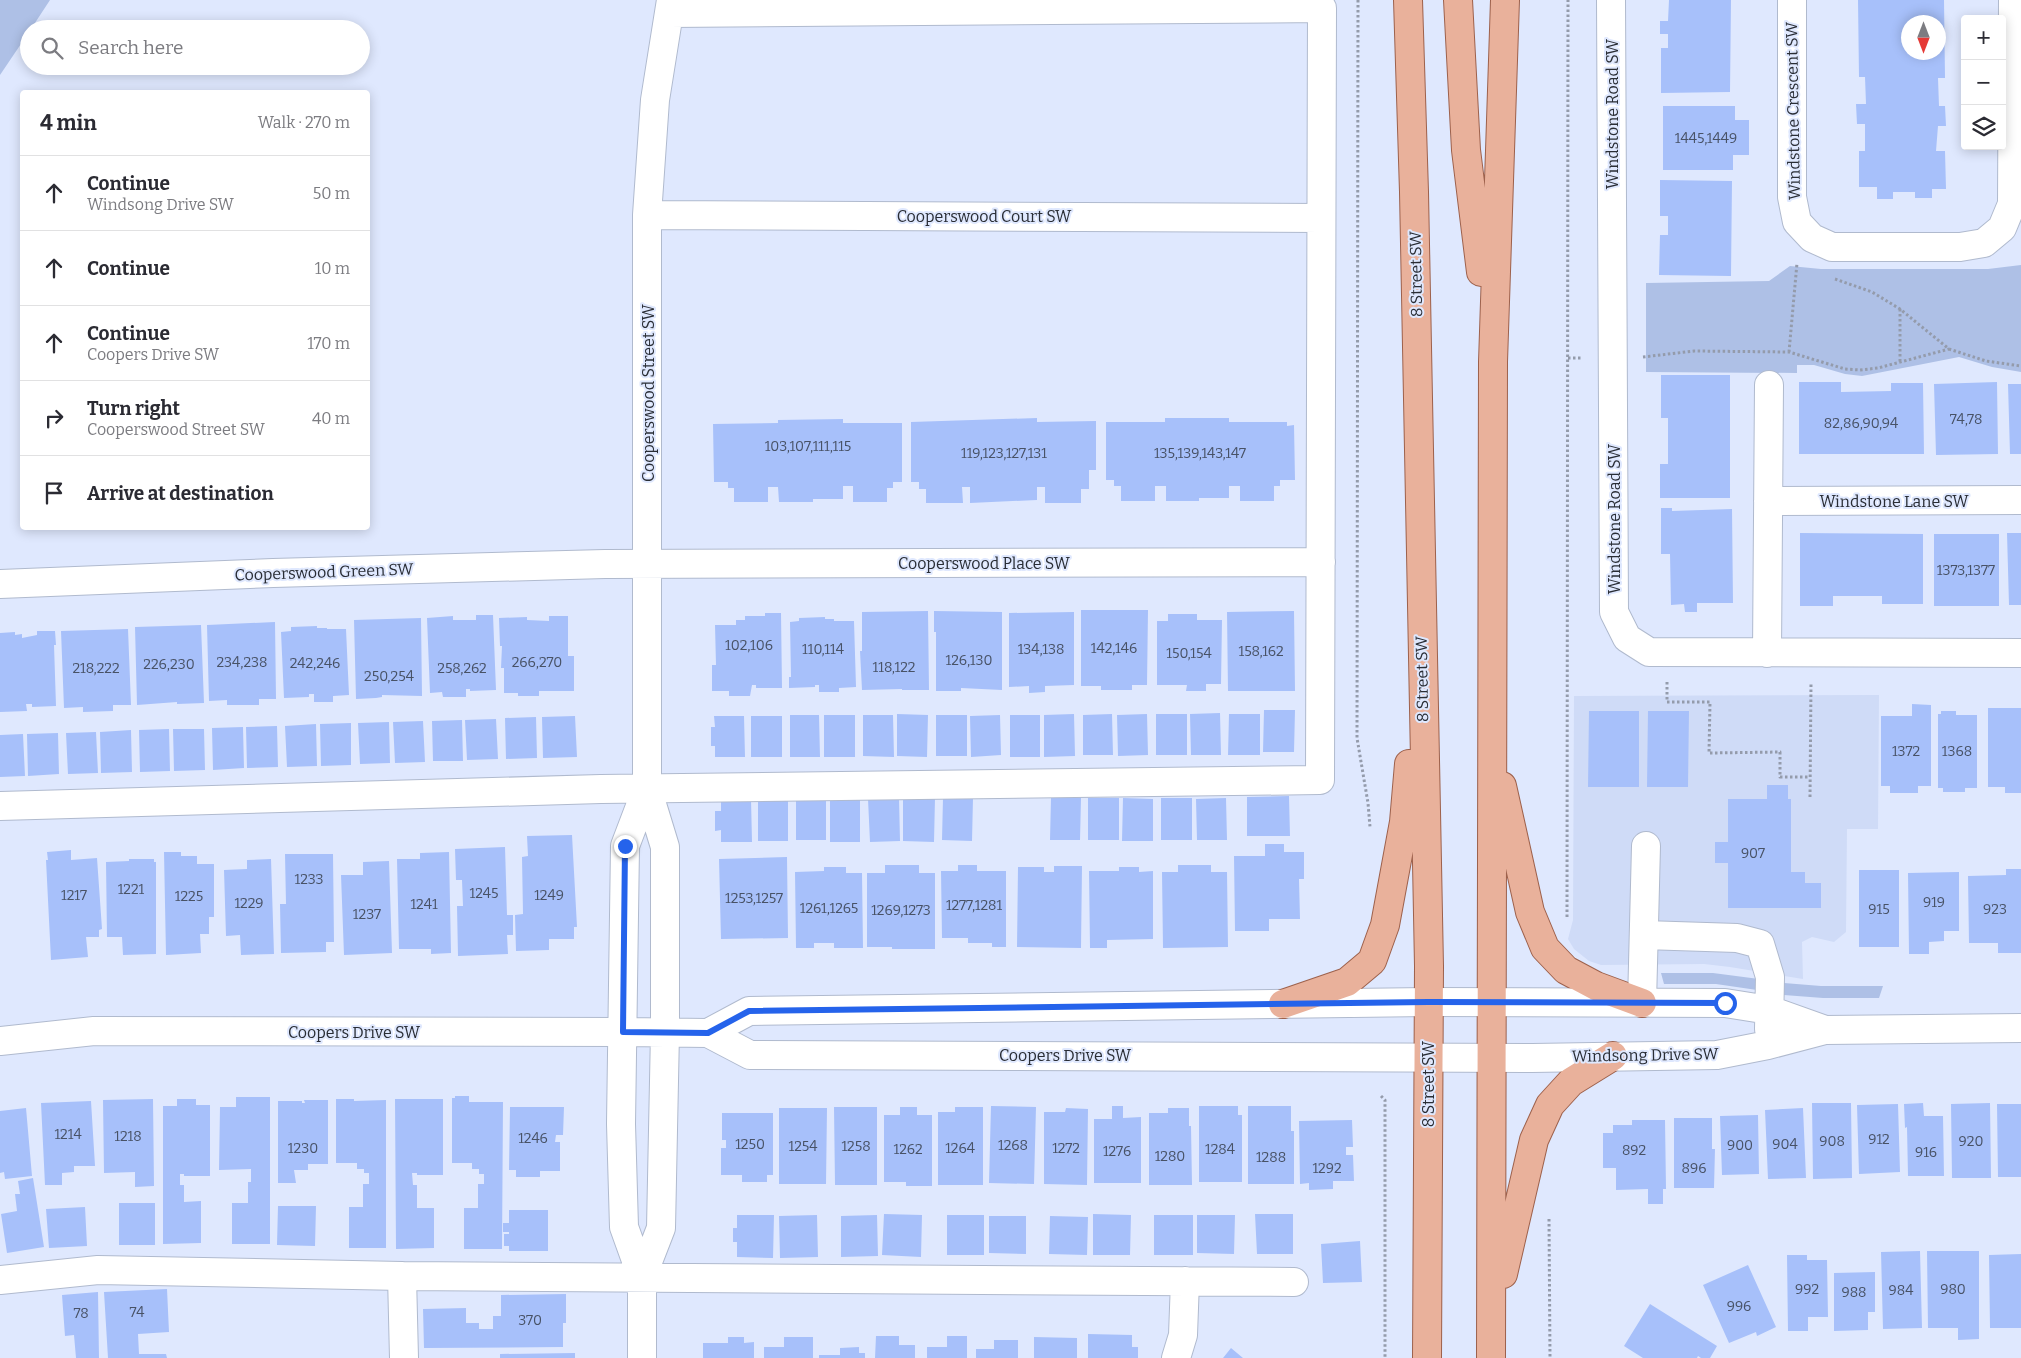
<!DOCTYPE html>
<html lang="en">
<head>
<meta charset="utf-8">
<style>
	:root { --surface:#fff; --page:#f2f2f3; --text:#2b2b33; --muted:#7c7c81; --line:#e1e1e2 }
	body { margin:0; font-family:Bitter,serif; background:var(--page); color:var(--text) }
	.controls { position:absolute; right:15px; top:15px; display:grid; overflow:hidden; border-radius:5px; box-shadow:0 2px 12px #0003 }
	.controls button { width:45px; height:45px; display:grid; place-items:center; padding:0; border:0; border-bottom:1px solid var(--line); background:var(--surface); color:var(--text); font:25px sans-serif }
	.compass { position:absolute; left:1901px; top:15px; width:45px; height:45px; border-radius:50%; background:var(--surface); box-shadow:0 2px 12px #0003; rotate:180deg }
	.stop { position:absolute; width:15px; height:15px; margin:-11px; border:4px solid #2563eb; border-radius:50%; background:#fff }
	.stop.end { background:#2563eb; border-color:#fff; box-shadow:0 1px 5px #0008 }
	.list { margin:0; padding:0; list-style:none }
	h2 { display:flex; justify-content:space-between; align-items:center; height:65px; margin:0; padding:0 20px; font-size:21px }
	h2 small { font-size:16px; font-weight:400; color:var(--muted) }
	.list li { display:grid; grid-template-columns:32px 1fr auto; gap:15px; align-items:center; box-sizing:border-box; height:75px; padding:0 20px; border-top:1px solid var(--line) }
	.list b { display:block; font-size:19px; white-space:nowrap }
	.list p { margin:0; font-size:16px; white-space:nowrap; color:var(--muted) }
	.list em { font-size:16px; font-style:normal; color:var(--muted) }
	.icon { flex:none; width:28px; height:28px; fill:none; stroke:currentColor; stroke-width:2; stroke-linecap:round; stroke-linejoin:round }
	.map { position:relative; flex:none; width:2021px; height:1358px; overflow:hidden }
	.search { position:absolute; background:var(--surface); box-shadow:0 2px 12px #0003; left:20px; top:20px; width:350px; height:55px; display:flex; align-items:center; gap:12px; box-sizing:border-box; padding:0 18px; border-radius:28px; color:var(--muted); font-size:19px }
	.panel { position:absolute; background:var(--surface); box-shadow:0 2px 12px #0003; left:20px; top:90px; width:350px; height:440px; border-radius:5px }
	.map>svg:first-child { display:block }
</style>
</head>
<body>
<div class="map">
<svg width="2021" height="1358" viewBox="0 0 2021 1358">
	<rect width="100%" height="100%" fill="#dfe8fe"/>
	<path fill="#cfdbf7" d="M1879,695L1878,829H1847L1846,932L1834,942L1812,937L1802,942L1803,979L1730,967L1704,964L1601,965L1589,961L1574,949L1568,939L1573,920L1574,696Z"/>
	<path fill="#aec0e6" d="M0,0H50L31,29H29V32L0,75Z
		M2021,265V372L1992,367L1959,357L1862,376L1845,374L1814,365H1797V373L1646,372V283L1769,281L1790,266L1821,269H1988Z
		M1661,973H1713L1759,979L1757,990L1716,984H1664Z
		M1784,983L1821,986H1883L1879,998H1823L1784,995Z"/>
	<path fill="#a7c0fa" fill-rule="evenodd" d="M1669,0H1731L1730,92L1661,93V48H1668V34H1660V21H1668Z
		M1858,0H1944L1945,78H1938L1939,106H1945L1946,126H1938L1936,151H1945L1946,189H1932V198H1915V192H1893V199H1877V187H1859V151H1865V124H1857L1856,104H1866L1865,77H1859ZM1908,22H1938V52H1908Z
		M1663,106H1735V120H1749V155H1733V170H1663Z
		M1660,180L1732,181L1731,276L1659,275L1660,235H1668V216H1660Z
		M1661,375H1730V498H1660V464H1668V418H1661Z
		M1799,382H1841V392L1891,391V383H1923L1924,454H1799Z
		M1997,382L1998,454L1936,455L1934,384Z
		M2008,384H2021V454H2010Z
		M1037,418V422L1096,421V470H1089V489H1081V503H1045V487H1037V500L970,503V487H962L963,503H926V489H919V482H911V422Z
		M1165,418H1229V422H1287V426L1294,425L1295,480H1280V486H1274V501H1240V486H1229V498H1199V501H1166V486H1155V501H1121V486H1114V480H1106V422H1165Z
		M843,419V423H902V482H893V488H887V502H853V486H843V499H813V502H779L778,487H768V502H734V488H728V482H714L713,424L778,423V420Z
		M1661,508H1672V511L1732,509L1733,603H1697V612H1685L1684,604L1671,605L1670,554H1661Z
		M1800,533L1923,534V604H1882V596H1833V606H1800Z
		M2007,533H2021V605H2009Z
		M1934,534H1999V606H1934Z
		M1081,610H1148L1147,685H1132V690H1101V686H1081Z
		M928,611L929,690H902V689L862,690L860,651H862V612Z
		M934,611L1002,612V690L961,688V691H936V632H934Z
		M1294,611L1295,691H1228L1227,612Z
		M1074,612V685L1045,686V692L1029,693V686L1009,687V613Z
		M765,613H781L782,688H756V685H752L750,696H729V691H712V665H716L715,625H736V620H745V616H765Z
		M1168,614H1197V620H1222L1221,684H1206V691H1186L1187,685H1157V621H1168Z
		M476,615H493L496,690L470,691V689H466V697H443L442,692L430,693L427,618L453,616V620H476Z
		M549,616H568V656H574V691H539V696H518V693H504V668H501L502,646H500L499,618L527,617V620L549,621Z
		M825,617V619H834V621H854L856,687L839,688V692H819V685H815V687L789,688V677H791L790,622L799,621V618Z
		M421,618L422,696L382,695V697L376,698L356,699L354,620Z
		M275,622L276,699H259V705H227V700L209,701L207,625Z
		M201,625L204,703L177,704V702L137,705L135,627Z
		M317,626V628H327V629H346L349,695L333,696V702H314V694H309V697L284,698L281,632L291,631V627Z
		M128,629L131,705H113V711L83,712V707L64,708L61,631Z
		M37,631H55L56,645H54L56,706L32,707V704H26L27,711L0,712V633L15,632V635L22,634V638L37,635Z
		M1912,704L1931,705V786H1918V793H1890V786H1881V716H1912Z
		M1988,708H2021V793H2005V787H1988Z
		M1264,710H1295L1294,752H1263Z
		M1589,711H1639V787H1588Z
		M1648,711H1689L1688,787H1647Z
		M1941,711H1956V715H1977V788H1965V792H1943V788H1938V714H1941Z
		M1220,713L1221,755H1191L1190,714Z
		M897,714L928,715L927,757L897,756Z
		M1074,714L1075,756L1044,757V715Z
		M1112,714L1113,755H1083V715Z
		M1147,714L1148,755L1118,756L1117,715Z
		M1156,714H1187V755H1156Z
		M1229,714H1260V755H1228Z
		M790,715H819L820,757H790Z
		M824,715H855V757H824Z
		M863,715H893L894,757L863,756Z
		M936,715H967V756H936Z
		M1000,715L1001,755L971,757L970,716Z
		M1010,715H1040V757H1010Z
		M575,716L577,757L543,758L542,717Z
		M714,716H744L745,757H715V746H711V727H715Z
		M751,716H782V757H751Z
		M536,717L537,758L506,759L505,718Z
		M496,719L498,759L467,760L465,720Z
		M462,720L463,761H433L432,721Z
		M423,721L425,762L395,763L393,722Z
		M389,722L390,763L360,764L358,723Z
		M351,723V765L321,766L320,724Z
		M316,724L317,766L287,767L285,726Z
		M277,726L278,767L247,768L246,727Z
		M243,727L244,768L213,770L212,728Z
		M169,729L170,771L140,772L139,730Z
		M173,729H204L205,770L174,771Z
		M131,730L132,772L101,773L100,732Z
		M96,732L98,773L68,774L66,733Z
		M58,733L59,774L28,776L27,734Z
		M23,734L25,776L0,777V735Z
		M1767,785H1788V799H1791V872H1805V883H1821V908H1728V863H1715V842H1728V799H1767Z
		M1289,796L1290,836H1247V797Z
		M899,798L900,841L870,842L868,799Z
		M903,798H935L934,842L903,841Z
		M943,798H973L972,841L942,840Z
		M1051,798H1081L1080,840H1050Z
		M1088,798H1119V840H1088Z
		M1123,798L1153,799V841H1122Z
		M1161,798H1192V840H1161Z
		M1226,798L1227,840H1197L1196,799Z
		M721,799H751L752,842H721V830L715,831V811H721Z
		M758,799H788V841H758Z
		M796,799H826V840H796Z
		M830,799H860V842H830Z
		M572,835L577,927H574V939H549V950L516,951L515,915L523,914L522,857L528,856L527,836Z
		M1265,844H1284V852H1304V879H1299L1300,919H1269V931H1235L1234,856H1265Z
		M505,847L507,915H513V935H507L508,954L458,956L457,906H463L462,880H456L455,849Z
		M71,850V860L97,858L102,929L99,930V937H86L88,957L51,960L46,860H48L47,852Z
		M164,852H181V856H197V864H214V917H209V934H200L201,953L166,955Z
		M449,852L451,953L431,954V949H399L397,859H420V853Z
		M285,854H333L334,942H326V952L281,953L280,904H286Z
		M787,857L788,938L721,939L719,859Z
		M129,859H154V862H156V954L123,955L122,937H107L106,862L129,861Z
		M271,859L274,954L241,955L240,935L226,936L224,870L247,869V860Z
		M389,861L392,953L344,955L341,875H363V862Z
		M885,865H919V873H935V949H892V947H867V873H885Z
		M958,865H977V871H1006V947H992V943H968V938H942L941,871H958Z
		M1178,865H1211V872H1227L1228,947L1163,948L1162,872H1178Z
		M1054,866H1082L1081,948L1017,947L1018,867H1044V872H1054Z
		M824,867H846V873H862L863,948H834V943H814V948H796L795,872L824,871Z
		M1119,867H1139V872L1153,871V939L1107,940V948H1090L1089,871H1119Z
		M2006,869H2021V953H1998V943H1969L1968,876L2006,875Z
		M1859,870H1899V947H1859Z
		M1959,872V931H1944V941L1929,942V954H1909L1908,873Z
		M455,1096H469V1102H503L502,1249H464V1208H478V1184H484V1174H479V1169H472V1163H452V1098H455Z
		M236,1097H270V1244H232V1203H248V1182H251V1169L219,1170L220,1107H236Z
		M153,1099L154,1186L135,1187V1172L104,1173L103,1100Z
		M177,1099H196V1105H210V1176H184V1174H180V1185H184V1202L201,1201V1243L163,1244V1106H177Z
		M336,1099H354V1101L386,1100V1248H349V1207H363V1184H369V1173H364V1169H357V1163H336Z
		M395,1099H443V1175H417V1173H412L413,1185H417V1208H434V1248L396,1249Z
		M304,1100H328V1164H308V1170H294L296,1183H278V1101H302V1103H305Z
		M91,1101L95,1166H74V1172L62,1173V1185H45L41,1103Z
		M1812,1103H1851L1852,1178L1813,1179Z
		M1923,1103L1924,1116H1943L1944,1176H1908L1907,1127L1905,1128L1904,1104Z
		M1990,1103L1991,1178H1952L1951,1104Z
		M1898,1104L1900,1172L1859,1174L1857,1105Z
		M1997,1104H2021V1177H1998Z
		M991,1106L1036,1107L1034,1184L989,1183Z
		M1112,1106H1123V1118L1141,1117V1183H1094V1119H1112Z
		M1199,1106H1238V1115H1242V1182H1199Z
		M1248,1106H1291V1131H1294V1184H1248Z
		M510,1107H564L563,1135H556L555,1142H560V1171H540V1177H516V1170H509Z
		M834,1107H877V1185H835Z
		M900,1107H917V1115H932V1186H906V1182H884V1115H900Z
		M955,1107H983V1185H938V1112H955Z
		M26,1108L32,1176L5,1179L4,1172L0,1173V1111Z
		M779,1108H827L826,1184H779Z
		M1066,1108L1088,1109L1087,1185L1044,1184V1112H1065Z
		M1168,1108H1189V1126H1191L1192,1185H1149V1113H1168Z
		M1803,1108L1806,1178L1768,1179L1765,1110Z
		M722,1113H773V1175H767V1182H742V1175H721V1148H726V1140H722Z
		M1758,1115L1759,1174L1722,1175L1720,1116Z
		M1674,1118H1712V1149H1715L1714,1188H1674Z
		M1352,1120L1353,1147H1346V1155H1353L1354,1181H1333V1189L1309,1190V1183L1300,1184L1299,1121Z
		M1632,1120H1665L1666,1189H1663V1204H1648V1189L1616,1190V1168H1603V1133H1613V1125H1632Z
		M33,1178L44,1247L7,1253L1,1214L17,1211L15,1194H20L18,1181Z
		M119,1203H155V1245H119Z
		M278,1206H316L315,1246L277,1245Z
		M85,1207L87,1246L49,1248L46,1209Z
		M509,1210H548V1251H509V1246H504V1234H509V1232H503V1223H509Z
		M884,1214L922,1215L921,1257L882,1255Z
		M1093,1214L1131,1215L1130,1255H1093Z
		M1255,1214H1293V1254H1257Z
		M737,1215H774L773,1258L737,1257V1242H733V1228H737Z
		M817,1215L818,1257L780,1258L779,1216Z
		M877,1215L878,1256L841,1257V1216Z
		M947,1215H984V1255H947Z
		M1154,1215H1193V1255H1154Z
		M1197,1215H1235L1234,1254L1197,1253Z
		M989,1216H1026V1254L989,1253Z
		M1050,1216L1088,1217L1087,1255L1049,1254Z
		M1360,1241L1362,1282L1323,1283L1321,1244Z
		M1920,1251L1922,1328L1883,1329L1881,1252Z
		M1927,1251H1979V1339L1958,1340V1328H1928Z
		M2021,1254V1328H1990L1989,1255Z
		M1787,1255H1807V1260H1827L1828,1317H1808V1331H1788Z
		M1748,1265L1776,1327L1757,1336L1756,1332L1729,1343L1703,1285Z
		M1875,1272V1312H1868V1330L1834,1331V1273Z
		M167,1289L169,1332L138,1334L139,1354H166L167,1358H108L104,1292Z
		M98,1292L99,1358H76L74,1335L65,1336L62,1295Z
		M566,1294V1323H563V1347L424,1348L423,1309L466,1308V1323H479V1329H493V1316H501V1295Z
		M1650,1304L1717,1346L1710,1358H1701L1698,1356L1697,1358H1643L1624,1346Z
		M1088,1334L1132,1335V1347H1138V1358H1088Z
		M876,1336H899V1345H915V1358H875Z
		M947,1336H967V1358H927V1347H947Z
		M728,1337H744V1343L754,1342V1358H703V1343H728Z
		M784,1337H813V1358H764V1347H784Z
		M1034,1337L1077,1338V1358H1034Z
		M994,1340H1018V1358H976V1349H994Z
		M859,1347V1353H865V1358H819V1355H840V1348Z
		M1231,1348L1243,1358H1223Z
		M575,1353V1358H500V1354Z"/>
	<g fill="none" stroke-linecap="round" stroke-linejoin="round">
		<defs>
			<path id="minor" d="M1611,0L1614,612L1627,638L1649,652L2021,653
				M1792,0V197L1797,222L1812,238L1832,247H1960L1984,243L2002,228L2012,204L2013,0
				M647,215L1321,218
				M1768,501L2021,500
				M0,584L273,573L605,564L1321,562
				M1767,653L1769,385
				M0,806L601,789L1320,780L1322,8L669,13
				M1644,935L1737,938L1760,944L1770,977L1769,1029
				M1642,1003L1646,846
				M708,1033L749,1011L1428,1002L1725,1003L1769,1010L1825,1030
				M0,1041L94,1031L623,1032L708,1033L750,1055L1532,1058L1717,1055L1768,1045L1825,1030L2021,1028
				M402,1276L1294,1282
				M642,1277L661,1228L665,1032V847L647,788V215L655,100L671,0
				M0,1280L98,1270L402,1276L404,1358
				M642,1358V1277L624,1227L621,1124L625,846L647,788
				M1176,1358L1183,1335L1185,1281"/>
			<path id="major" d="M1408,0L1414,192L1429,966L1427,1358
				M1458,0L1466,150L1481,272
				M1502,786L1530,912L1545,948L1566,970L1596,986L1642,1003
				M1283,1004L1347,982L1372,961L1385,925L1404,822L1409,764
				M1503,1274L1534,1140L1550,1105L1571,1082L1613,1056
				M1491,1358L1493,362L1505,0"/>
		</defs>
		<use href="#minor" stroke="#b0bace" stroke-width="30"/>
		<use href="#major" stroke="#9d614c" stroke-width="30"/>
		<path stroke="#949bab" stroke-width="3" stroke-dasharray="2.5 2.5" stroke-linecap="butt" d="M1358,0L1357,738L1368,803L1370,827
			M1835,279L1872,292L1900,309L1949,349L1986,361L2021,366
			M1900,309V363
			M1789,352L1797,263
			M1643,357L1694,351L1789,352L1845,369L1860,370L1878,368L1949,349
			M1568,358H1582
			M1667,682V702H1710L1709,753L1780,752V777H1810
			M1810,797L1811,683
			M1567,917L1568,0
			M1381,1096L1385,1100V1358
			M1549,1219L1550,1358"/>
		<use href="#minor" stroke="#fff" stroke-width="28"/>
		<use href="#major" stroke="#e9b19b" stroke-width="28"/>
	</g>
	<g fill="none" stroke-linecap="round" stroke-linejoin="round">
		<path stroke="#2563eb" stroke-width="6" d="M625,846L623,1032L708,1033L749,1011L1428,1002L1725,1003"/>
	</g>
	<g text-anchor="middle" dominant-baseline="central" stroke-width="4" stroke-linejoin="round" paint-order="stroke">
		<g font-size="14" fill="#485266">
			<text x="1706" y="138">1445,1449</text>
			<text x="1966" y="419">74,78</text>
			<text x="1861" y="423">82,86,90,94</text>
			<text x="808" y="446">103,107,111,115</text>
			<text x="1004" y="453">119,123,127,131</text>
			<text x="1200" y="453">135,139,143,147</text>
			<text x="1966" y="570">1373,1377</text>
			<text x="749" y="645">102,106</text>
			<text x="1114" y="648">142,146</text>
			<text x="823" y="649">110,114</text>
			<text x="1041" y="649">134,138</text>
			<text x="1261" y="651">158,162</text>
			<text x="1189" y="653">150,154</text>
			<text x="969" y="660">126,130</text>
			<text x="242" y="662">234,238</text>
			<text x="537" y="662">266,270</text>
			<text x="315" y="663">242,246</text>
			<text x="169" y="664">226,230</text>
			<text x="894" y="667">118,122</text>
			<text x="96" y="668">218,222</text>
			<text x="462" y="668">258,262</text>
			<text x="389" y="676">250,254</text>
			<text x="1906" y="751">1372</text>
			<text x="1957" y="751">1368</text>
			<text x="1753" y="853">907</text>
			<text x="309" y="879">1233</text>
			<text x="131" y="889">1221</text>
			<text x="484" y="893">1245</text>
			<text x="74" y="895">1217</text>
			<text x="549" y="895">1249</text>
			<text x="189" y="896">1225</text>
			<text x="754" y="898">1253,1257</text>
			<text x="1934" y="902">919</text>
			<text x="249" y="903">1229</text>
			<text x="424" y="904">1241</text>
			<text x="974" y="905">1277,1281</text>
			<text x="829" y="908">1261,1265</text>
			<text x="1879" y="909">915</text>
			<text x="1995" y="909">923</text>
			<text x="901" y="910">1269,1273</text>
			<text x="367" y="914">1237</text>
			<text x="68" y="1134">1214</text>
			<text x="128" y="1136">1218</text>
			<text x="533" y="1138">1246</text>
			<text x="1879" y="1139">912</text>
			<text x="1832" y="1141">908</text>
			<text x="1971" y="1141">920</text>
			<text x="750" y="1144">1250</text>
			<text x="1785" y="1144">904</text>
			<text x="1013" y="1145">1268</text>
			<text x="1740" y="1145">900</text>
			<text x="803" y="1146">1254</text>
			<text x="856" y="1146">1258</text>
			<text x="303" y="1148">1230</text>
			<text x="960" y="1148">1264</text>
			<text x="1066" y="1148">1272</text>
			<text x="908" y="1149">1262</text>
			<text x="1220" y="1149">1284</text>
			<text x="1634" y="1150">892</text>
			<text x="1117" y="1151">1276</text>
			<text x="1926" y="1152">916</text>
			<text x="1170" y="1156">1280</text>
			<text x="1271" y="1157">1288</text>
			<text x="1327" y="1168">1292</text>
			<text x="1694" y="1168">896</text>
			<text x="1807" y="1289">992</text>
			<text x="1953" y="1289">980</text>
			<text x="1901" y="1290">984</text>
			<text x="1854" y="1292">988</text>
			<text x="1739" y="1306">996</text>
			<text x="137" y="1312">74</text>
			<text x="81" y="1313">78</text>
			<text x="530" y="1320">370</text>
		</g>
		<g font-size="16" fill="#292d35" stroke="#dfe8fe">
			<text transform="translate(1793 111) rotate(-91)">Windstone Crescent SW</text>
			<text transform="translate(1612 114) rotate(-90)">Windstone Road SW</text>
			<text x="984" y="216">Cooperswood Court SW</text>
			<text transform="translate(1416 274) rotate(-91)">8 Street SW</text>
			<text transform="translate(648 393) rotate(-90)">Cooperswood Street SW</text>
			<text x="1894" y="501">Windstone Lane SW</text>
			<text transform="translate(1614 519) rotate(-90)">Windstone Road SW</text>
			<text x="984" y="563">Cooperswood Place SW</text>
			<text transform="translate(324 572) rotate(-2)">Cooperswood Green SW</text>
			<text transform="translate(1422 679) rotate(-91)">8 Street SW</text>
			<text x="354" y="1032">Coopers Drive SW</text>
			<text x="1065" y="1055">Coopers Drive SW</text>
			<text transform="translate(1645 1055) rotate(-1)">Windsong Drive SW</text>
			<text transform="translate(1428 1084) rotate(-90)">8 Street SW</text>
		</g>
	</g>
</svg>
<div class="controls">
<button>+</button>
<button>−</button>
<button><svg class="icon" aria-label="layers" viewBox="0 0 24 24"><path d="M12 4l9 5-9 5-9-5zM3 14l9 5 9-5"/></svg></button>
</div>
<svg class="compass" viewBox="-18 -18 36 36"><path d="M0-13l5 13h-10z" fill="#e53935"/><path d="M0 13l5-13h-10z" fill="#7c7c81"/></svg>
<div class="stop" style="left:1725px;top:1003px"></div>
<div class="stop end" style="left:625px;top:846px"></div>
<div class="search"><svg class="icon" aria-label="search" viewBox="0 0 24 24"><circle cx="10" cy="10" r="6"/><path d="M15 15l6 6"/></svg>Search here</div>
<section class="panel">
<h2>4 min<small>Walk · 270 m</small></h2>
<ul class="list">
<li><svg class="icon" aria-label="ahead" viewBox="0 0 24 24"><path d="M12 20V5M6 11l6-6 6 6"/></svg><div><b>Continue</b><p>Windsong Drive SW</p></div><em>50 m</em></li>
<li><svg class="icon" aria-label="ahead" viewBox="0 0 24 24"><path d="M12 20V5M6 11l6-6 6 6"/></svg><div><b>Continue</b></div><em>10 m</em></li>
<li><svg class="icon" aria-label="ahead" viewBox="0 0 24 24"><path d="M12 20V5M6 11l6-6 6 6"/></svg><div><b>Continue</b><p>Coopers Drive SW</p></div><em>170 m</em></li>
<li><svg class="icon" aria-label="right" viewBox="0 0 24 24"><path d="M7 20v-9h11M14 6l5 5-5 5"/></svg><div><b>Turn right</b><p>Cooperswood Street SW</p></div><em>40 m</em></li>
<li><svg class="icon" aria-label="arrive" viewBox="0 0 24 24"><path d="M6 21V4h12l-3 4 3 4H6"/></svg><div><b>Arrive at destination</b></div></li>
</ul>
</section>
</div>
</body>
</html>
